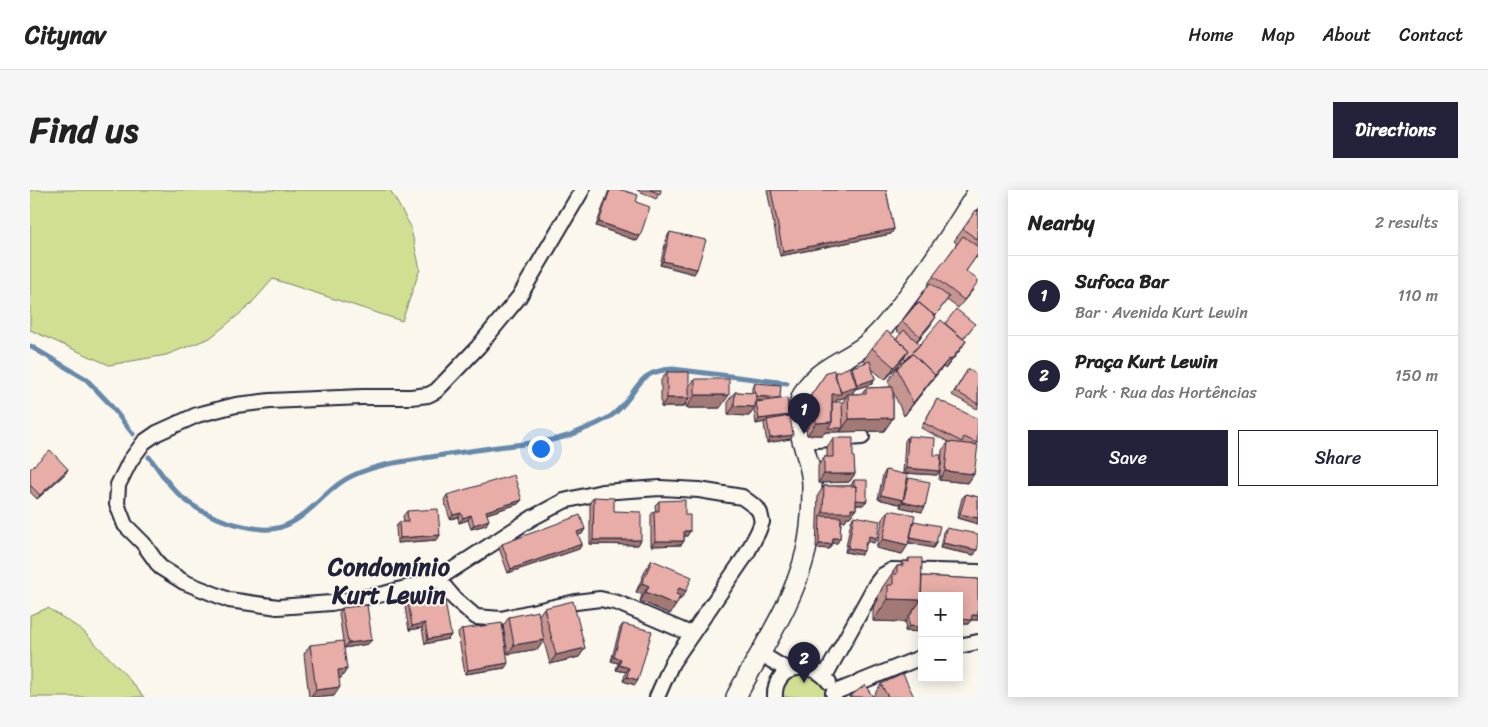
<!DOCTYPE html>
<html lang="en">
<head>
<meta charset="utf-8">
<style>
	:root { --surface:#fff; --page:#f6f6f6; --text:#222; --muted:#767676; --line:#e0e0e0; --accent:#22223b }
	body { margin:0; font-family:Sriracha,sans-serif; background:var(--page); color:var(--text) }
	.controls { position:absolute; right:15px; bottom:15px; display:grid; overflow:hidden; border-radius:0px; box-shadow:0 2px 12px #0003 }
	.controls button { width:45px; height:45px; display:grid; place-items:center; padding:0; border:0; border-bottom:1px solid var(--line); background:var(--surface); color:var(--text); font:25px sans-serif }
	.you { position:absolute; left:510px; top:258px; width:18px; height:18px; margin:-12px; border:4px solid #fff; border-radius:50%; background:#1a73e8; box-shadow:0 0 0 8px #1a73e833 }
	.badge { display:grid; place-items:center; width:32px; height:32px; border-radius:50%; background:var(--accent); color:#fff; font-size:16px; font-weight:700 }
	.pin { position:absolute; translate:-50% -41px; filter:drop-shadow(0 1px 2px #0008) }
	.pin::after { content:''; position:absolute; top:26px; width:18px; height:15px; background:inherit; clip-path:polygon(0 0,100% 0,50% 100%) }
	.list { margin:0; padding:0; list-style:none }
	h2 { display:flex; justify-content:space-between; align-items:center; height:65px; margin:0; padding:0 20px; font-size:21px }
	h2 small { font-size:16px; font-weight:400; color:var(--muted) }
	.list li { display:grid; grid-template-columns:32px 1fr auto; gap:15px; align-items:center; box-sizing:border-box; height:80px; padding:0 20px; border-top:1px solid var(--line) }
	.list b { display:block; font-size:19px; white-space:nowrap }
	.list p { margin:0; font-size:16px; white-space:nowrap; color:var(--muted) }
	.list em { font-size:16px; font-style:normal; color:var(--muted) }
	.actions { display:flex; gap:10px; padding:15px 20px }
	.actions a { flex:1; padding:11px 0; border:1px solid var(--accent); border-radius:0px; text-align:center; font-size:18px; color:var(--accent) }
	.actions .main { background:var(--accent); color:#fff }
	.map { position:relative; flex:none; width:948px; height:507px; overflow:hidden; border-radius:0px }
	header { display:flex; align-items:center; gap:30px; box-sizing:border-box; height:70px; padding:0 25px; background:var(--surface); border-bottom:1px solid var(--line) }
	header strong { font-size:24px }
	nav { display:flex; gap:28px; margin-inline-start:auto; font-size:18px }
	.intro { display:flex; align-items:center; justify-content:space-between; box-sizing:border-box; height:120px; padding:0 30px }
	h1 { margin:0; font-size:35px }
	.button { padding:12px 22px; border-radius:0px; background:var(--accent); color:#fff; font-size:18px; font-weight:700 }
	main { display:flex; gap:30px; padding:0 30px }
	aside { flex:1; background:var(--surface); border-radius:0px; box-shadow:0 2px 12px #0003 }
	.map>svg:first-child { display:block }
</style>
</head>
<body>
<header>
<strong>Citynav</strong>
<nav><a>Home</a><a>Map</a><a>About</a><a>Contact</a></nav>
</header>
<div class="intro"><h1>Find us</h1><a class="button">Directions</a></div>
<main>
<div class="map">
<svg width="948" height="507" viewBox="0 0 948 507">
	<rect width="100%" height="100%" fill="#fbf7ec"/>
	<filter id="ink" filterUnits="userSpaceOnUse"><feTurbulence type="fractalNoise" baseFrequency=".02" numOctaves="2"/><feDisplacementMap in="SourceGraphic" scale="10" xChannelSelector="R" yChannelSelector="G"/><feConvolveMatrix kernelMatrix="1 2 1 2 8 2 1 2 1" color-interpolation-filters="sRGB"/></filter>
	<g filter="url(#ink)">
		<path fill="#d1df93" stroke="#7a8067" d="M0,0H360L380,35L390,79L372,131L243,89L218,117L180,148L136,165L79,175L0,140Z
			M18,418L52,440L93,482L114,507H0V425Z
			M778,482L797,497L798,507H751C754,488 760,485 778,482Z"/>
		<g fill="none" stroke-linecap="round" stroke-linejoin="round">
			<path stroke="#6688a9" stroke-width="5" d="M0,156L56,189L78,212L103,244
				M119,267C127,277 134,288 142,297C162,322 201,336 232,339C272,343 291,299 324,285C348,274 375,271 401,267C426,263 451,259 476,256C500,253 527,252 550,241C561,236 577,231 586,222C610,201 605,181 643,179L757,193"/>
			<defs>
				<path id="minor" d="M552,0L489,107L448,157L406,201L398,205L381,207H332L240,211L206,215L167,225L127,243L114,252L100,271L88,295L87,314L95,335L113,353L130,377L154,392L199,410L248,417L301,413L354,404L408,389L502,328L534,311L572,302L630,298L669,300L712,307L727,318L730,323L732,332L728,342L716,365L642,473L627,507
					M772,251L832,247
					M408,389L425,409L446,427L471,429L546,412L570,409L588,413L661,444
					M929,456L948,452
					M731,464L759,481
					M795,486L846,394L853,385L862,380L948,382
					M803,503L892,467
					M745,507C743,476 781,467 799,492"/>
				<path id="secondary" d="M706,507C731,459 763,415 776,361C781,340 782,318 782,297C783,268 760,239 771,208C781,181 813,172 834,156C850,144 862,127 874,111C901,76 925,39 948,1"/>
			</defs>
			<use href="#minor" stroke="#22223b" stroke-width="18"/>
			<use href="#secondary" stroke="#22223b" stroke-width="22"/>
			<use href="#minor" stroke="#fbf7ec" stroke-width="14"/>
			<use href="#secondary" stroke="#fbf7ec" stroke-width="19"/>
		</g>
		<path fill="#c7958f" stroke="#22223b" fill-rule="evenodd" d="M579,0H592L606,12L610,46L607,51L566,36Z
			M607,0H631L626,9Z
			M737,0H856L864,39L861,44L750,66Z
			M948,19V69L946,67L936,81L943,100L928,118L917,110L905,126L900,136L887,151L890,154L915,134H945L933,149L936,151L930,160L915,179L913,177L899,194L874,226L863,202V228L854,241L795,242L793,245H777L776,240H773L772,218L797,182L804,183L821,179L822,177L835,173L833,171L842,158L866,149L871,144L866,140L872,131L883,119L882,118L898,96L897,95L927,54L924,51ZM871,172L872,174L867,178L858,191L861,197L836,198L832,204H822L825,199L842,194L845,189L842,179L855,190ZM816,207L812,213L805,212L807,210Z
			M640,42L667,79L664,84L630,75L637,47Z
			M938,179L948,185V218L947,219L922,205Z
			M637,182L659,196L665,189L690,218H656V214L653,217H631V190Z
			M725,193L750,208L749,209L758,227L760,249L737,253L734,234L735,232L726,234L724,220L719,226L698,225V211L705,202L722,203V197Z
			M907,209L948,252L946,255L944,284L938,293L909,290L910,281L907,285L873,283L875,251L878,246L904,265L911,276L912,260L919,252L891,238Z
			M803,248L823,267L825,284L819,292L788,293V276L794,267H797V257Z
			M0,279H38L35,284L7,309L0,302Z
			M856,280L877,290L879,288L892,322L870,317L871,311L869,314L848,309L853,285Z
			M824,290L833,315H826V319L820,327H817L815,331H811L810,348L807,353H802V354L799,359L786,358L788,305L794,296H821V295Z
			M936,304L948,307V334L927,328L932,308Z
			M417,305L488,314L457,324L456,335L441,339L438,330L429,333L428,327L420,329L414,310Z
			M564,307L584,321L611,350L608,355L560,354V312Z
			M629,311L655,325L660,341L657,346H654V351L651,355L621,356V325L624,321H626L625,315Z
			M859,320L884,331L906,353L903,358L879,353L872,364L846,358L853,329Z
			M377,321L410,345L407,350L367,353L366,337L369,332H374L373,326Z
			M824,326L844,353L838,351L831,365L815,362L821,331Z
			M916,338L947,360L944,365L910,358L913,342Z
			M555,339L552,344L548,345L552,354L549,359L478,383L469,358L472,354Z
			M879,368L892,386L948,389V430H941L938,434H929V406H892V442L875,441L876,431L875,432L843,431V417L848,411V406L852,399V398L867,376H870L873,371H877Z
			M622,370L656,401L650,410L649,409L646,415L640,424L610,411L612,405L606,402L616,379Z
			M378,412L421,445L418,449L395,454L392,438L379,440L375,417Z
			M312,418L338,454L314,458L309,423Z
			M514,418L555,458L549,467L520,474L513,448L514,450L508,459L478,464L473,436L479,427L509,425Z
			M593,434L608,490L605,495L593,491L596,482L586,480L588,473L581,471L590,438Z
			M432,439L475,478L435,484L428,443Z
			M280,455L317,479L311,488H309L304,506L294,507H279L274,464Z
			M851,494L884,507H819L843,506Z"/>
		<path fill="#a27974" stroke="#22223b" d="M569,32L610,46L607,51L566,36Z
			M864,39L861,44L750,66L753,62Z
			M633,71L667,79L664,84L630,75Z
			M906,127L900,136L884,155L890,146Z
			M936,151L930,160L915,179L921,170Z
			M879,160L870,173L855,190L864,177Z
			M919,169L913,177L899,194L874,226L902,188Z
			M845,189L842,194L825,199L821,206L818,204L816,207L807,210L802,217H796L802,204L826,197L827,195Z
			M665,205H699L690,218H656Z
			M724,206L750,208L747,213L721,210Z
			M637,208H659L653,217H631Z
			M704,216L725,217L719,226L698,225Z
			M759,225L756,229L737,230L735,232L726,234L729,229Z
			M785,227L776,240H773L782,228Z
			M863,228L854,241L810,242L819,229Z
			M802,232L813,238L809,242H795L793,245H777L786,233Z
			M763,245L760,249L737,253L740,248Z
			M876,278L910,281L907,285L873,283Z
			M38,279L35,284L7,309L10,305Z
			M915,281L944,284L938,293L909,290Z
			M794,284H825L819,292L788,293Z
			M851,305L873,310L869,314L848,309Z
			M492,310L488,314L453,325L456,321Z
			M824,310L837,311L833,315H821Z
			M873,312L895,317L892,322L870,317Z
			M821,319H826L820,327H817L815,331L790,330V326L793,322Z
			M431,323L428,327L420,329L423,325Z
			M930,324L948,328V334L927,328Z
			M441,325L438,330L429,333L433,328Z
			M459,330L456,335L441,339L444,335Z
			M555,339L552,344L544,346L547,342Z
			M654,341H660L657,346H651Z
			M410,345L407,350L367,353L370,348Z
			M839,346L847,348L844,353L836,351Z
			M803,348H810L807,353H799Z
			M879,348L906,353L903,358L876,352Z
			M853,349L878,355L872,364L846,358Z
			M563,350H611L608,355L560,354Z
			M625,351H654L651,355L621,356Z
			M913,353L947,360L944,365L910,358Z
			M552,354L549,359L478,383L481,379Z
			M789,354H802L799,359L786,358Z
			M818,358L834,361L831,365L815,362Z
			M612,393L619,396L612,405L606,402Z
			M649,398L656,401L650,410L643,407Z
			M616,402L646,415L640,424L610,411Z
			M858,409L891,410L875,432L843,431Z
			M942,425H948V430H941L938,434H929V429Z
			M395,433L392,438L379,440L382,436Z
			M879,436L892,437V442L875,441Z
			M421,445L418,449L395,454L398,449Z
			M342,450L338,454L314,458L318,453Z
			M514,450L508,459L478,464L484,455Z
			M555,458L549,467L520,474L526,465Z
			M584,467L591,469L588,473L581,471Z
			M478,473L475,478L435,484L438,480Z
			M589,475L599,478L596,482L586,480Z
			M317,479L311,488L302,489L308,480Z
			M597,487L608,490L605,495L593,491Z
			M310,497L304,506L294,507H281L286,500Z"/>
		<path fill="#e7ada6" stroke="#22223b" d="M580,0H592L608,5L606,12L620,17L610,46L569,32Z
			M620,0H631L630,4Z
			M741,0H856L864,39L753,62Z
			M946,20L948,22V50L933,39Z
			M640,42L676,50L667,79L633,71Z
			M933,46L948,57V64L936,81L948,90V92L934,110L903,86Z
			M900,93L919,107L905,126L888,112L886,115L885,114Z
			M888,112L906,127L890,146L872,131Z
			M926,119L945,134L933,149L915,134Z
			M911,130L936,151L921,170L919,169L905,185L883,164L879,168V167Z
			M874,140L890,154L876,170L874,168L879,160L866,149Z
			M857,141L879,160L864,177L842,158Z
			M883,164L905,185L883,213L867,178Z
			M840,171L845,189L827,195L822,177Z
			M820,177L827,197L811,202L804,183Z
			M938,179L948,185V214L925,201Z
			M804,180L811,204H802V232L786,233L785,227L782,228L781,205L797,182Z
			M637,182H659V208H637Z
			M665,189H699V205H665Z
			M725,193L751,195L750,208L726,206V203H724Z
			M863,197V228L819,229L818,204H836V198Z
			M705,202L726,203L725,217L704,216Z
			M757,208L759,225L729,229L726,212Z
			M907,209L948,229L947,253L934,247L932,252L894,233Z
			M802,212H812L813,238H798L802,232Z
			M760,226L763,245L740,248L737,230Z
			M878,246L905,248L904,265H911L910,281L876,278Z
			M803,248H823V267H824L825,284H794V267H803Z
			M918,252L948,255L944,284L915,281Z
			M20,260L38,279L10,305L0,295V279Z
			M856,280L878,285L873,310L851,305Z
			M484,285L492,310L456,321L459,330L444,335L441,325L433,328L431,323L423,325L417,305Z
			M879,288L900,292L895,317L873,312Z
			M824,290H837V311L826,310V296H824Z
			M794,296H826V319H821V322H793Z
			M936,304L948,307V328L930,324Z
			M564,307L584,308V321L611,322V350H563Z
			M655,310V325H660V341H654V351H625L624,321H629V311Z
			M408,319L410,345L370,348L369,332H378L377,321Z
			M859,320L885,325L878,355L853,349Z
			M550,325L555,339L547,342L552,354L481,379L472,354Z
			M790,326L811,327L810,348H803L802,354H789Z
			M824,326L850,331L847,348L839,346L838,352H836L834,361L818,358Z
			M884,331L910,336L906,353L880,348Z
			M916,338L948,344V356L947,360L913,353Z
			M879,368H892L891,410L858,409V395H863V384H867V376H873V371L879,372Z
			M622,370L662,387L656,401L649,398L646,404L650,406L646,415L616,402L619,396L612,393Z
			M892,386L948,389V425H942L941,430L929,429V406H892V437L879,436V427L891,410Z
			M414,406L421,445L398,449L395,433L382,436L378,412Z
			M543,411L555,458L526,465L514,418Z
			M337,415L342,450L318,453L312,418Z
			M508,421L514,450L484,455L479,427Z
			M472,433L478,473L438,480L432,439Z
			M593,434L622,441L608,490L597,487L599,478L589,475L591,469L584,467Z
			M313,451L317,479L308,480L310,497L286,500L280,455Z
			M873,484L884,507H858L851,494Z
			M835,495L843,507H819Z"/>
	</g>
	<g text-anchor="middle" dominant-baseline="central" stroke-width="4" stroke-linejoin="round" paint-order="stroke">
		<g font-size="24" font-weight="bold" fill="#22223b" stroke="#fbf7ec">
			<text x="359" y="377">Condomínio<tspan x="359" dy="28">Kurt Lewin</tspan></text>
		</g>
	</g>
</svg>
<div class="controls">
<button>+</button>
<button>−</button>
</div>
<div class="you"></div>
<div class="pin badge" style="left:774px;top:244px">1</div>
<div class="pin badge" style="left:774px;top:493px">2</div>
</div>
<aside>
<h2>Nearby<small>2 results</small></h2>
<ul class="list">
<li><span class="badge">1</span><div><b>Sufoca Bar</b><p>Bar · Avenida Kurt Lewin</p></div><em>110 m</em></li>
<li><span class="badge">2</span><div><b>Praça Kurt Lewin</b><p>Park · Rua das Hortências</p></div><em>150 m</em></li>
</ul>
<div class="actions"><a class="main">Save</a><a>Share</a></div>
</aside>
</main>
</body>
</html>
